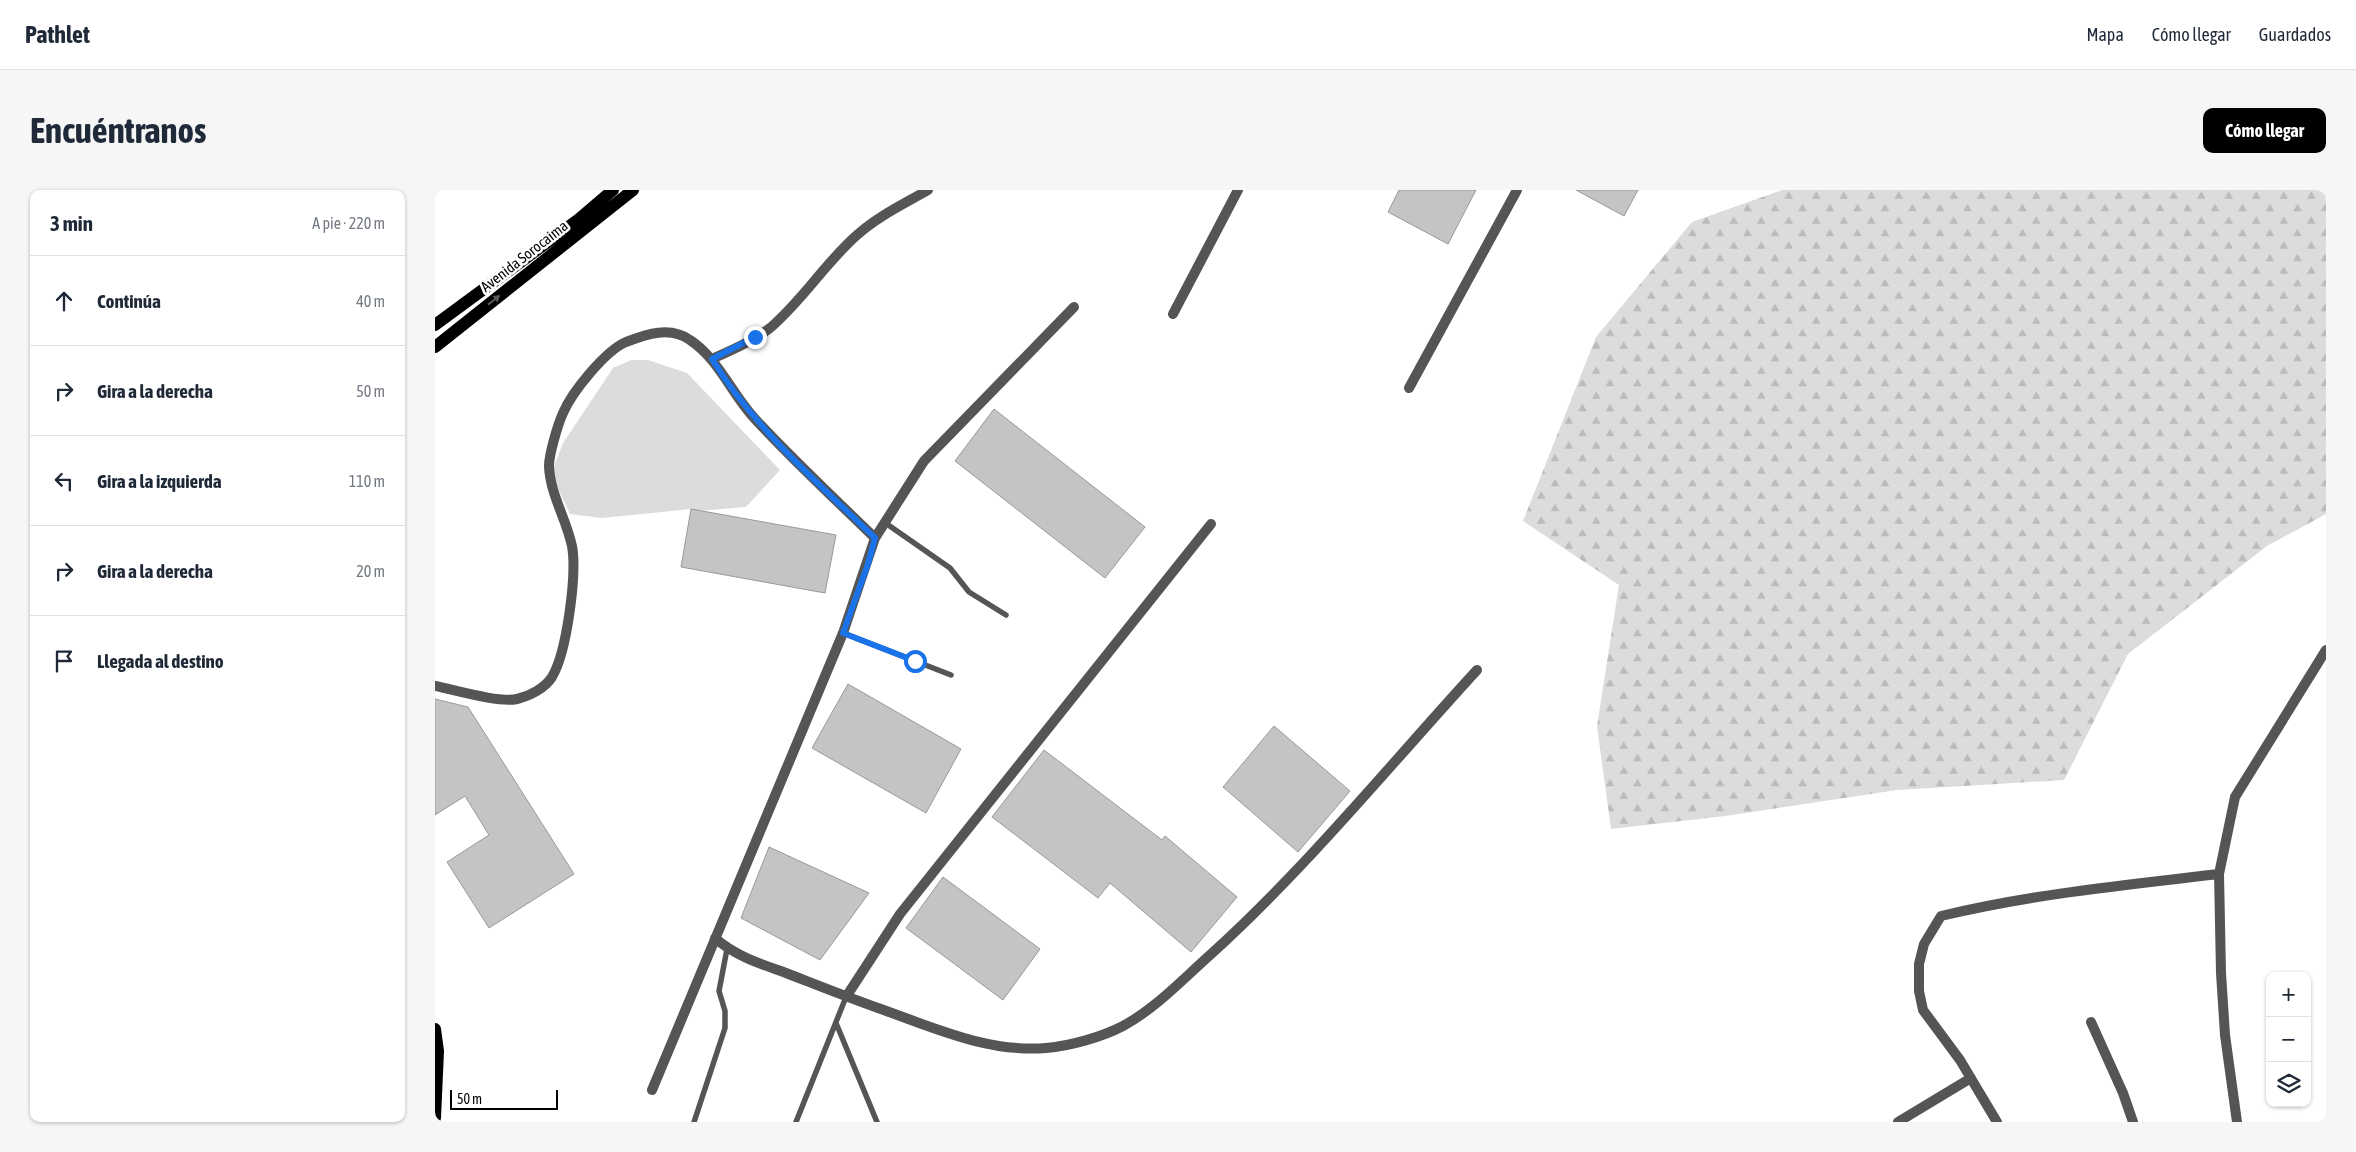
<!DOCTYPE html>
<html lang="es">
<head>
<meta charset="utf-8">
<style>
	:root { --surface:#fff; --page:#f6f6f7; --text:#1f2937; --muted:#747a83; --line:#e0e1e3; --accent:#000 }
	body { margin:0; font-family:"Asap Condensed",sans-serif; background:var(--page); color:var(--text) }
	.controls { position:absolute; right:15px; bottom:15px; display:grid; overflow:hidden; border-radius:10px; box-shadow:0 1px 4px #0004 }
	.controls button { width:45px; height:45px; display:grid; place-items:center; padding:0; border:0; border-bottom:1px solid var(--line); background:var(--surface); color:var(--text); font:25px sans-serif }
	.scale { position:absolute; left:15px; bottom:12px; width:108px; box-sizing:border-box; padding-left:5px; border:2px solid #000; border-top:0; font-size:14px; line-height:18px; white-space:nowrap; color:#000; -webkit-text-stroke:4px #fff; paint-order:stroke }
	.stop { position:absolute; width:15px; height:15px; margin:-11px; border:4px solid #1a73e8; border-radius:50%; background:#fff }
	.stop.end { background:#1a73e8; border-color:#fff; box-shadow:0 1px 5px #0008 }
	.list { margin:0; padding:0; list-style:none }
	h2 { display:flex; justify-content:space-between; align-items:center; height:65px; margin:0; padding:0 20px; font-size:21px }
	h2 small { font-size:16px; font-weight:400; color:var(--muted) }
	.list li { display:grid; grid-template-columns:32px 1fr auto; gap:15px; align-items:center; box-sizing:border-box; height:90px; padding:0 20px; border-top:1px solid var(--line) }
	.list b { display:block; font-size:19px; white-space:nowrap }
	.list em { font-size:16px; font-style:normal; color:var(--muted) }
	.icon { flex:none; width:28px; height:28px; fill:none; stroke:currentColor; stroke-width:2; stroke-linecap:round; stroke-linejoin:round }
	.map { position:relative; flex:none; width:1891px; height:932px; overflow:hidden; border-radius:10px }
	header { display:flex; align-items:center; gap:30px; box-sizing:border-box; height:70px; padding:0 25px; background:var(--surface); border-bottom:1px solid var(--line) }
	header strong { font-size:24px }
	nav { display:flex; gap:28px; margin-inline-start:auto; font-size:18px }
	.intro { display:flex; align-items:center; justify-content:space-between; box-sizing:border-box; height:120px; padding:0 30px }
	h1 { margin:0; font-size:35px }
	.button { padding:12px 22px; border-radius:10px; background:var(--accent); color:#fff; font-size:18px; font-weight:700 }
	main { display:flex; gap:30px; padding:0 30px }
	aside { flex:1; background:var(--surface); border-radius:10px; box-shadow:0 1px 4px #0004 }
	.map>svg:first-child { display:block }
</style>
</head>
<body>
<header>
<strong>Pathlet</strong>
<nav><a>Mapa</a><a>Cómo llegar</a><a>Guardados</a></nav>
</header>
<div class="intro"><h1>Encuéntranos</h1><a class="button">Cómo llegar</a></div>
<main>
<aside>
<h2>3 min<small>A pie · 220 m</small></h2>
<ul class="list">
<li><svg class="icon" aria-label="ahead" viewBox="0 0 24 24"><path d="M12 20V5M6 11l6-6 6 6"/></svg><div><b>Continúa</b></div><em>40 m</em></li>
<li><svg class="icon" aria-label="right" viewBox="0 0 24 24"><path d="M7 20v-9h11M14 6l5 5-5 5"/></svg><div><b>Gira a la derecha</b></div><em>50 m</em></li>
<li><svg class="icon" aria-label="left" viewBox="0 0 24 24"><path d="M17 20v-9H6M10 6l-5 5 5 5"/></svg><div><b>Gira a la izquierda</b></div><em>110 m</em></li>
<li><svg class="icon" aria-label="right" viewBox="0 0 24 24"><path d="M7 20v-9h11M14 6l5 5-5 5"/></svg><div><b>Gira a la derecha</b></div><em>20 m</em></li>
<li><svg class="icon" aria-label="arrive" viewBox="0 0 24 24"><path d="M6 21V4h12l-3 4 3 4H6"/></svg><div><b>Llegada al destino</b></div></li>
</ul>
</aside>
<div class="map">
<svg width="1891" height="932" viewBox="0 0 1891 932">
	<defs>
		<pattern id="forest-firs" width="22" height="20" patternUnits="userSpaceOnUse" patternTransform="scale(1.25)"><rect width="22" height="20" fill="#dcdcdc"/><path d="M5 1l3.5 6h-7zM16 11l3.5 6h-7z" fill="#bbb"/></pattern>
	</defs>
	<rect width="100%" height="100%" fill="#fff"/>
	<path fill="url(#forest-firs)" d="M1347,0H1891V324L1832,356L1693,464L1629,590L1462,600L1290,626L1176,639L1162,536L1184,395L1088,331L1161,147L1257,32Z"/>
	<path fill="#dcdcdc" d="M196,170H213L252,183L345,280L311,317L263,321L256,319L167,328L135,324L116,284L128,253L178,178Z"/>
	<path fill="#c4c4c4" stroke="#999" d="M964,0H1041L1013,54L953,22Z
		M1141,0H1203L1189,26Z
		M559,219L710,337L670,388L520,271Z
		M256,319L401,345L390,403L246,377Z
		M413,494L526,559L491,623L377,558Z
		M0,509L33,517L139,684L54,738L12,672L54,645L30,606L0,625Z
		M839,536L915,601L863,662L788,597Z
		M609,560L727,650L730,646L802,707L756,762L675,693L663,708L557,627Z
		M334,657L434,703L385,770L306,728Z
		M508,687L605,759L568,810L471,738Z"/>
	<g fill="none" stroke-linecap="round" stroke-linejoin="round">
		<path stroke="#555" stroke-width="5.5" d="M449,332L515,378L534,402L571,425
			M408,443L516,485
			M401,833L442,932
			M259,932L290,838V821L284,801L292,759
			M361,932L411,807"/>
		<path stroke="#555" stroke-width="10" d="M738,124L803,0
			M277,169C297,160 318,151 335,138C367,111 391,72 422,45C443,26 469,14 493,0
			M974,198L1082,0
			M0,496C20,500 64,513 82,509C95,506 110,498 117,487C132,462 142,384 137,356C131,328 115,304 114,276C114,264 123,234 128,223C137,202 170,161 191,152C212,144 235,136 255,150C284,169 297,205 321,230C359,271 400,309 440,348
			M280,748C300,766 326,774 351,783C382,795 412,807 443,818C497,837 553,863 611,858C635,856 667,847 688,836C721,818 747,790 775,765C872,677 954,576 1042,480
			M411,807L465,724L776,334
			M1656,832L1688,903L1698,932
			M217,900L408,443L440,348L489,271L639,117
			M1463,932L1536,888
			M1562,932L1525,870L1488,820L1484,801V774L1489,754L1506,726C1597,704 1691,695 1784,684
			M1802,932L1790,845L1786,783L1784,684L1800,607L1891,460"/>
		<path stroke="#000" stroke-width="12" d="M0,135L144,29L178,0
			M0,157L198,0
			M0,839L3,861L0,928"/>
	</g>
	<defs><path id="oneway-solid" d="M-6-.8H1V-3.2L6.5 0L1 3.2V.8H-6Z" transform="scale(1.25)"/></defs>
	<use fill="#595959" href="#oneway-solid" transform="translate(59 110) rotate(-38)"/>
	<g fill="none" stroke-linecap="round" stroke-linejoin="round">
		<path stroke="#1a73e8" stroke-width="6" d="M320,147L277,169C319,238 382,292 440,348L433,374L408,443L480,471"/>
	</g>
	<g text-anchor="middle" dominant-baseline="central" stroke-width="5" stroke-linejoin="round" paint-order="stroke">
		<g font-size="15" fill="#000" stroke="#fff">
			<text transform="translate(89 66) rotate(-38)">Avenida Sorocaima</text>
		</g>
	</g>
</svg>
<div class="controls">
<button>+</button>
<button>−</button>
<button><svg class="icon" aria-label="layers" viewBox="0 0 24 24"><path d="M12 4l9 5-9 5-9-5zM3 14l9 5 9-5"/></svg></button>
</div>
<div class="scale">50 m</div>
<div class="stop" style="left:480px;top:471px"></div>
<div class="stop end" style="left:320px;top:147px"></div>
</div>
</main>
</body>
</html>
